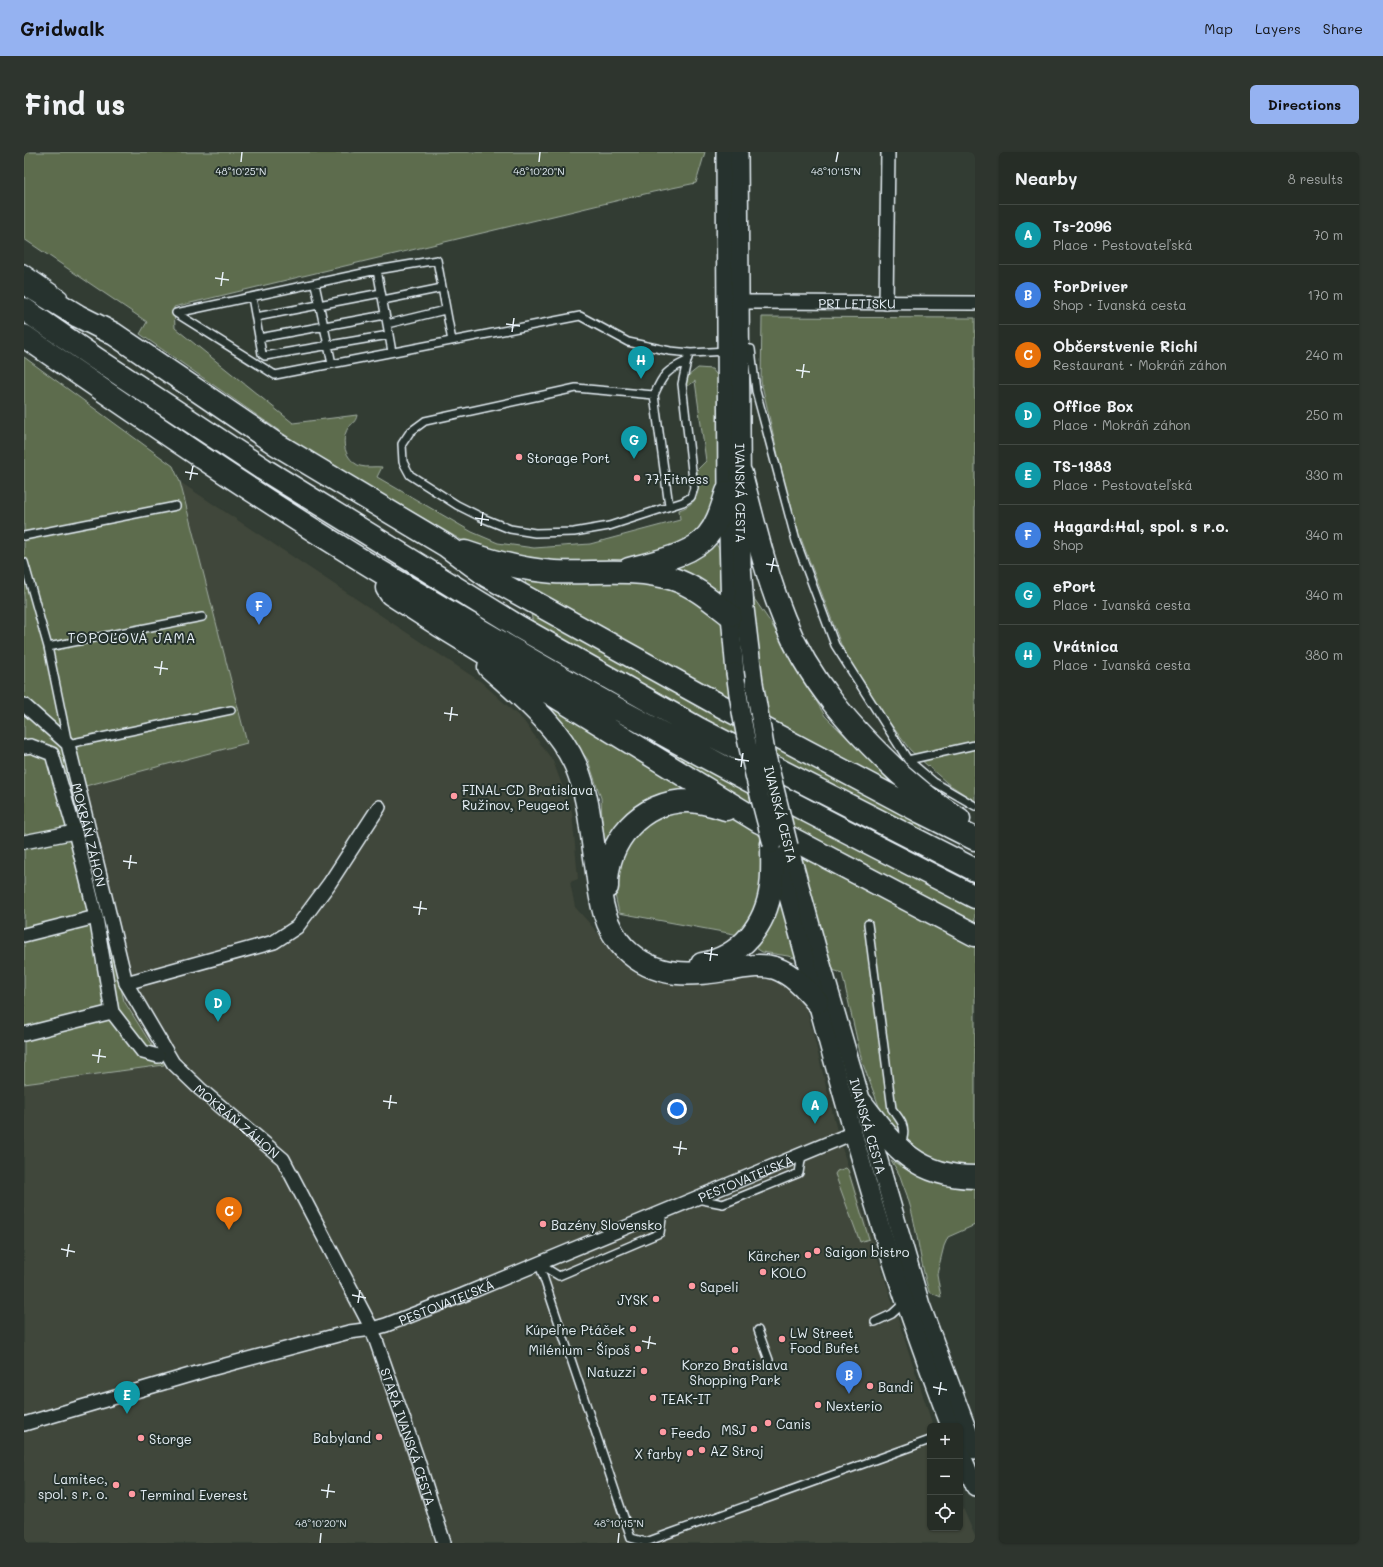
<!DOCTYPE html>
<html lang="en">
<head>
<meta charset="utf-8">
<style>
	:root { --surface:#262d26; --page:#2e352e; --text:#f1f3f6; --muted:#a4a8a7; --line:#424943; --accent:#95b2f1 }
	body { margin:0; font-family:Mali,sans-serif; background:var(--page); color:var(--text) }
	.controls { position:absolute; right:12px; bottom:12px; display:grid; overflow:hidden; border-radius:6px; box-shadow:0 1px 3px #0004 }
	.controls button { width:36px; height:36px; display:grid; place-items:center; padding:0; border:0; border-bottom:1px solid var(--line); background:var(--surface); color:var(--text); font:20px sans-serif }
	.you { position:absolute; left:653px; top:957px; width:14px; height:14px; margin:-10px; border:3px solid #fff; border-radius:50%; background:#1a73e8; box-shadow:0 0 0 6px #1a73e833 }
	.badge { display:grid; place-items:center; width:26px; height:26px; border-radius:50%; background:var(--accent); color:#fff; font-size:13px; font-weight:700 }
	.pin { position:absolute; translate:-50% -33px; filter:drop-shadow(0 1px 2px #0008) }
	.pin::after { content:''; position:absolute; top:21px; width:14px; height:12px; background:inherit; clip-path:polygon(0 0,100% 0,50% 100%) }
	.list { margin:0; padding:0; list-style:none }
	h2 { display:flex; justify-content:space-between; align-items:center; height:52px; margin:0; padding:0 16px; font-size:17px }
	h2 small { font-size:13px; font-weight:400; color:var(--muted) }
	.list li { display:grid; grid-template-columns:26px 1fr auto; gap:12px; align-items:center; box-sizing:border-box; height:60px; padding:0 16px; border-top:1px solid var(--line) }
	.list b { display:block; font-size:15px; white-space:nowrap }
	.list p { margin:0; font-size:13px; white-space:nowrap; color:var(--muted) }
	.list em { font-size:13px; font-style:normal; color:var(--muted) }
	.icon { flex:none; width:22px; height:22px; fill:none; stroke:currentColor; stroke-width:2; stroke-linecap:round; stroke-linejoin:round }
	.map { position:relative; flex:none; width:951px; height:1391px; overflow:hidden; border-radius:6px }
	header { display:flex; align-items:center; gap:24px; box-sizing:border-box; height:56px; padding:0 20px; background:var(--accent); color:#111 }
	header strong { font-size:19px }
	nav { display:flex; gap:22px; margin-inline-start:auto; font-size:14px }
	.intro { display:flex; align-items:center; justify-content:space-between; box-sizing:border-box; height:96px; padding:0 24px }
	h1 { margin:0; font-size:28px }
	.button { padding:10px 18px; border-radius:6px; background:var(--accent); color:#111; font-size:14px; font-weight:700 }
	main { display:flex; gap:24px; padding:0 24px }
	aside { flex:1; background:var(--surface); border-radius:6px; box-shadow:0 1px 3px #0004 }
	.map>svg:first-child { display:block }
</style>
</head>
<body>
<header>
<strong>Gridwalk</strong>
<nav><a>Map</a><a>Layers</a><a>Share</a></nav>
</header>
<div class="intro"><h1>Find us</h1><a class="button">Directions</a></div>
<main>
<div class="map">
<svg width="951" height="1391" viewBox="0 0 951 1391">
	<rect width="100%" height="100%" fill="#323c33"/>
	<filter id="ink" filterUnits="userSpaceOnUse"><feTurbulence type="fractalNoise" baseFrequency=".025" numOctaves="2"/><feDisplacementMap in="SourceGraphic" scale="8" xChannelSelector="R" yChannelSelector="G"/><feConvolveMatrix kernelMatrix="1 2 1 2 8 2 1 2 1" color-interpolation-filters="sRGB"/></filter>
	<g filter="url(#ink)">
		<path fill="#40473a" d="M156,330L457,530L499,568L529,609L548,660L554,727L546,730L551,755L595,805L726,823L743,824L758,829L783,857L815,987L909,1274H906V1376H936V1349L951,1384V1391H0V932L140,913L100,849L50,637L223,591Z"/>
		<path fill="#5d6c4e" stroke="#a2aea3" d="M0,0H681L672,31L629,40L150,155L151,176L269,271L333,263C332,270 328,271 324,276C316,289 321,308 336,314C342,316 352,314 358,315L353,325L448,380L474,391L510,396L566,392L656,368L655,358C676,351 676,337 673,318L682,309L671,229L661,236L664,224L674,216L688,217L696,227L695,336L680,375L747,471L801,564L860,622L951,751V1014L927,1013L902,1005L884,992L855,954L838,910L818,821L764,804L738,800L710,782L595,761L579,689L577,646L564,608L524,556L498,411L446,393L290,303L116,182L123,170L0,87Z
			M738,165L951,166V649L923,631L886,598L843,540L821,503L767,360L737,229Z
			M0,205L149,314L156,330L223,591L50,637L100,849L140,913L0,932Z
			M867,1008C895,1027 919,1029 951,1034V1073L924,1085L920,1094L913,1122L917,1145L905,1140C894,1104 893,1065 878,1030C876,1022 871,1015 867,1008Z
			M822,1016L824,1018L845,1087L836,1090L811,1022L813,1019Z"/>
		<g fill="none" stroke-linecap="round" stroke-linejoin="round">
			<defs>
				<path id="service" d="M0,116L39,143
					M353,118L365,183
					M291,132L308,212
					M228,145L237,196L238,202L241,204L365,183L368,200
					M359,148L418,136
					M232,165L357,141
					M363,172L421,158
					M235,186L361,163
					M428,189L413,108L353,118L152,161L251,223L556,164L604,190L646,199L667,201L703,199
					M716,198L727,197L732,239L772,389L811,493L884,608L910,630L951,654
					M630,243L552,236L401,269L386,280L378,292L379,310L386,323L433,353L461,367L486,377L511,381L550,380L585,374L659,350L667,345L670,336L658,232L663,209
					M645,354L630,243C639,222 643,218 663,209L664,206
					M0,384L152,354
					M0,410L24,495L44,592L207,558
					M24,495L178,465
					M884,608L951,593
					M844,772L868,957C876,967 882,974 879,986
					M673,1047L699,1052L775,1021L778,1002
					M515,1112L607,1386L622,1390L906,1288
					M515,1112L535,1124L636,1081L639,1060
					M851,1170L868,1162L881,1150
					M734,1178L745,1208"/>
				<g id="minor">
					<path id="s1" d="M716,150L951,151"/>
					<path d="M862,151L864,0"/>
					<path id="s2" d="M0,553L44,592L102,831L149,911L176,937L259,1007L348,1177L394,1309L420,1391"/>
					<path d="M0,595L7,594L28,602L51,680L72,765L88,860L119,900L134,904"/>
					<path d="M0,690L51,680"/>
					<path d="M0,783L72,765"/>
					<path d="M102,831L250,790L273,775L305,732L355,655"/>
					<path d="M0,882L88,860"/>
					<path id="s3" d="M0,1272L183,1218L325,1180L348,1177L362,1173L439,1143L829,981"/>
				</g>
				<g id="tertiary">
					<path d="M701,0L703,340L706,463L711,520"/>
					<path id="s4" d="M715,0L718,412L721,456L730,531"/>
					<path id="s5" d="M765,694L794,799L897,1153L951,1298"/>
					<path d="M753,706C789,831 820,958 859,1082C879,1147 902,1211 926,1274"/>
					<path d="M936,1299L951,1335"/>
				</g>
				<path id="motorway" d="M0,131L54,164L90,182L252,292L421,393L463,424L688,549L897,660L951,687
					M0,157L71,206L239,317L495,475L675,577L951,718
					M0,184C116,264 232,344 352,417C438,468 524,519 612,567C723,629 837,687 951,745
					M717,322C730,371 741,420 760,467C784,528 828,577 875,621C893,637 913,654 935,667
					M441,400C470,410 499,418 530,420C570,422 610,415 649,427C671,434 688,449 706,463
					M605,417C629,410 668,404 684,383C694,371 698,355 703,340
					M363,436L367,442L415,473L736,670L951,783
					M465,515C497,544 534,573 552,614C565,645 567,679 572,712C576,742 578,773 600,796C632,828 668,823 708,817C722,815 737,812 751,816C768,822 781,836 793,850
					M583,735C582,689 617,649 664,649C677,649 689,653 702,657
					M678,812C717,805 742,773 747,735C749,721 748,706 748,692
					M838,952C870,994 892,1025 951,1025"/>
			</defs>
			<use href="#service" stroke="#e8f1f8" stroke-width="10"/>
			<use href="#minor" stroke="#e8f1f8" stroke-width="16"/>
			<use href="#tertiary" stroke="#e8f1f8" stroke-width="20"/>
			<use href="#motorway" stroke="#e8f1f8" stroke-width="25"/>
			<use href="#service" stroke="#26332d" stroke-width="7"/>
			<use href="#minor" stroke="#26332d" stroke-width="13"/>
			<use href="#tertiary" stroke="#26332d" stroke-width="17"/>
			<use href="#motorway" stroke="#26332d" stroke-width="22"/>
			<defs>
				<path id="tertiary-bridge" d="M711,520C718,578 732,635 748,692
					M730,531L742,600L765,694"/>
			</defs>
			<use href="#tertiary-bridge" stroke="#e8f1f8" stroke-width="20" stroke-linecap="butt"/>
			<use href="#tertiary-bridge" stroke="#26332d" stroke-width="17"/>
		</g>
	</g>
	<path fill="none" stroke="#e8f1f8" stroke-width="1.5" d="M217,10L218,0M515,10L516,0M812,10L814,0M191,126L205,128M197,134L199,120M482,172L496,174M488,180L490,166M772,218L786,220M778,226L780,212M161,320L174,322M166,328L169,314M451,366L465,368M457,374L459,360M742,412L755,414M747,420L750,406M130,515L144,517M136,523L138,509M420,561L434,563M426,569L428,555M711,607L725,609M717,615L719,601M99,709L113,711M105,717L107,703M389,755L403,757M395,763L397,749M680,801L694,803M686,809L688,795M68,903L82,905M74,911L76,897M359,949L373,951M365,957L367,943M649,995L663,997M655,1003L657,989M37,1097L51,1100M43,1105L45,1092M328,1143L342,1146M334,1151L336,1138M618,1189L632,1192M624,1197L626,1184M909,1235L923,1238M915,1243L917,1230M297,1338L311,1340M303,1346L305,1332M296,1391L297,1381M594,1391L595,1381"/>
	<g fill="#ff9aa2" stroke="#26332d" stroke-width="1.5">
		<circle cx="495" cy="305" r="4"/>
		<circle cx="613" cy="326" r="4"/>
		<circle cx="430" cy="644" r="4"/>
		<circle cx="519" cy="1072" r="4"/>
		<circle cx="793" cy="1099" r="4"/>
		<circle cx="784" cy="1103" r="4"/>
		<circle cx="739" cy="1120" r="4"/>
		<circle cx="668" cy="1134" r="4"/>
		<circle cx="632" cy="1147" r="4"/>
		<circle cx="609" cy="1177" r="4"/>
		<circle cx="758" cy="1187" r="4"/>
		<circle cx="614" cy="1197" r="4"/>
		<circle cx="711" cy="1198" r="4"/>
		<circle cx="620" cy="1219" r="4"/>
		<circle cx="846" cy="1234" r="4"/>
		<circle cx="629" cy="1246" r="4"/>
		<circle cx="794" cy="1253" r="4"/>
		<circle cx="744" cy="1271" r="4"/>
		<circle cx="730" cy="1277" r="4"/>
		<circle cx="639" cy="1280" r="4"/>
		<circle cx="355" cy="1285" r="4"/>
		<circle cx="117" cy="1286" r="4"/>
		<circle cx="678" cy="1298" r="4"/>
		<circle cx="666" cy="1301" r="4"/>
		<circle cx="92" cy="1333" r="4"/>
		<circle cx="108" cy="1342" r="4"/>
	</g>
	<g text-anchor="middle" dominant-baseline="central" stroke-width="4" stroke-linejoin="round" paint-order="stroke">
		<g font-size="13" fill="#e8f1f8" stroke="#26332d">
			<text stroke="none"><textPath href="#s1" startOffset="117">PRI LETISKU</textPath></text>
			<text stroke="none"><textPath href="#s4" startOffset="341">IVANSKÁ CESTA</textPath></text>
			<text transform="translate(757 662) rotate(76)">IVANSKÁ CESTA</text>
			<text stroke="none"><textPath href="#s2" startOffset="152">MOKRÁŇ ZÁHON</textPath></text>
			<text stroke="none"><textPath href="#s2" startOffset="484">MOKRÁŇ ZÁHON</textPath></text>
			<text stroke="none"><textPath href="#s5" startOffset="291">IVANSKÁ CESTA</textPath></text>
			<text stroke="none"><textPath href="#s3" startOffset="764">PESTOVATEĽSKÁ</textPath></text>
			<text stroke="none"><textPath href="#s3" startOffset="440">PESTOVATEĽSKÁ</textPath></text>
			<text stroke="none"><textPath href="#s2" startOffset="849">STARÁ IVANSKÁ CESTA</textPath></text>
		</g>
		<g font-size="13" fill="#e8f1f8" stroke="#26332d" text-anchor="start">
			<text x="503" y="305">Storage Port</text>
			<text x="621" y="326">77 Fitness</text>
			<text x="438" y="637">FINAL-CD Bratislava<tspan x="438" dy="15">Ružinov, Peugeot</tspan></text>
			<text x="527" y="1072">Bazény Slovensko</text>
			<text x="801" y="1099">Saigon bistro</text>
			<text x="776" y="1103" text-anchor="end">Kärcher</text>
			<text x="747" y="1120">KOLO</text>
			<text x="676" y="1134">Sapeli</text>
			<text x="624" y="1147" text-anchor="end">JYSK</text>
			<text x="601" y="1177" text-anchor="end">Kúpeľne Ptáček</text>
			<text x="766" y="1180">LW Street<tspan x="766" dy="15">Food Bufet</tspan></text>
			<text x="606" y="1197" text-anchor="end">Milénium - Šípoš</text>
			<text x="711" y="1212" text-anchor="middle">Korzo Bratislava<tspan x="711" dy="15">Shopping Park</tspan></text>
			<text x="612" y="1219" text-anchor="end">Natuzzi</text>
			<text x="854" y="1234">Bandi</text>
			<text x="637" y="1246">TEAK-IT</text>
			<text x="802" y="1253">Nexterio</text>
			<text x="752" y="1271">Canis</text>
			<text x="722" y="1277" text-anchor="end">MSJ</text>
			<text x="647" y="1280">Feedo</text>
			<text x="347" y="1285" text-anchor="end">Babyland</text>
			<text x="125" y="1286">Storge</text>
			<text x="686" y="1298">AZ Stroj</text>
			<text x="658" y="1301" text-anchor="end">X farby</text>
			<text x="84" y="1326" text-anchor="end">Lamitec,<tspan x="84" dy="15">spol. s r. o.</tspan></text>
			<text x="116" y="1342">Terminal Everest</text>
		</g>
		<g font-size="14" letter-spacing="1" fill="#e8f1f8" stroke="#26332d">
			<text x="108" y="485">TOPOĽOVÁ JAMA</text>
		</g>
	</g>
	<g font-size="10" text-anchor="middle" fill="#e8f1f8" stroke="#26332d" stroke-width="4" stroke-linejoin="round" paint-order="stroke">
		<text x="217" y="23">48°10'25"N</text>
		<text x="515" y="23">48°10'20"N</text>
		<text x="812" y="23">48°10'15"N</text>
		<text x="297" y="1375">48°10'20"N</text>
		<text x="595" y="1375">48°10'15"N</text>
	</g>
</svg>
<div class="controls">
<button>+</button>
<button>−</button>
<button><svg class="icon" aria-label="locate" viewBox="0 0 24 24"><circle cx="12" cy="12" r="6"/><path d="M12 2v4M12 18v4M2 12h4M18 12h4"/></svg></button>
</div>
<div class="you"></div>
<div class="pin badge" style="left:791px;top:972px;background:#0f9aa8">A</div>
<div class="pin badge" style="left:825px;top:1242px;background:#3f7fe0">B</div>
<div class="pin badge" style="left:205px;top:1078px;background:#e8710a">C</div>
<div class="pin badge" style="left:194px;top:870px;background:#0f9aa8">D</div>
<div class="pin badge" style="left:103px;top:1262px;background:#0f9aa8">E</div>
<div class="pin badge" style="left:235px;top:473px;background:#3f7fe0">F</div>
<div class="pin badge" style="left:610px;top:307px;background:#0f9aa8">G</div>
<div class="pin badge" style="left:617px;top:227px;background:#0f9aa8">H</div>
</div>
<aside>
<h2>Nearby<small>8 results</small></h2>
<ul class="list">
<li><span class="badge" style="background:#0f9aa8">A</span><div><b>Ts-2096</b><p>Place · Pestovateľská</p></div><em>70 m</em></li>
<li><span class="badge" style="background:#3f7fe0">B</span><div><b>ForDriver</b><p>Shop · Ivanská cesta</p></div><em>170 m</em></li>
<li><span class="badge" style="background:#e8710a">C</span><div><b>Občerstvenie Richi</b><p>Restaurant · Mokráň záhon</p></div><em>240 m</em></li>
<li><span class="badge" style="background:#0f9aa8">D</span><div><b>Office Box</b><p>Place · Mokráň záhon</p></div><em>250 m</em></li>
<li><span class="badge" style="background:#0f9aa8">E</span><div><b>TS-1383</b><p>Place · Pestovateľská</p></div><em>330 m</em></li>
<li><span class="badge" style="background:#3f7fe0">F</span><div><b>Hagard:Hal, spol. s r.o.</b><p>Shop</p></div><em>340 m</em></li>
<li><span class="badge" style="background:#0f9aa8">G</span><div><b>ePort</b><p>Place · Ivanská cesta</p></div><em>340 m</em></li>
<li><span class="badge" style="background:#0f9aa8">H</span><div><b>Vrátnica</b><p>Place · Ivanská cesta</p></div><em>380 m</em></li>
</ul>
</aside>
</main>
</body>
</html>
